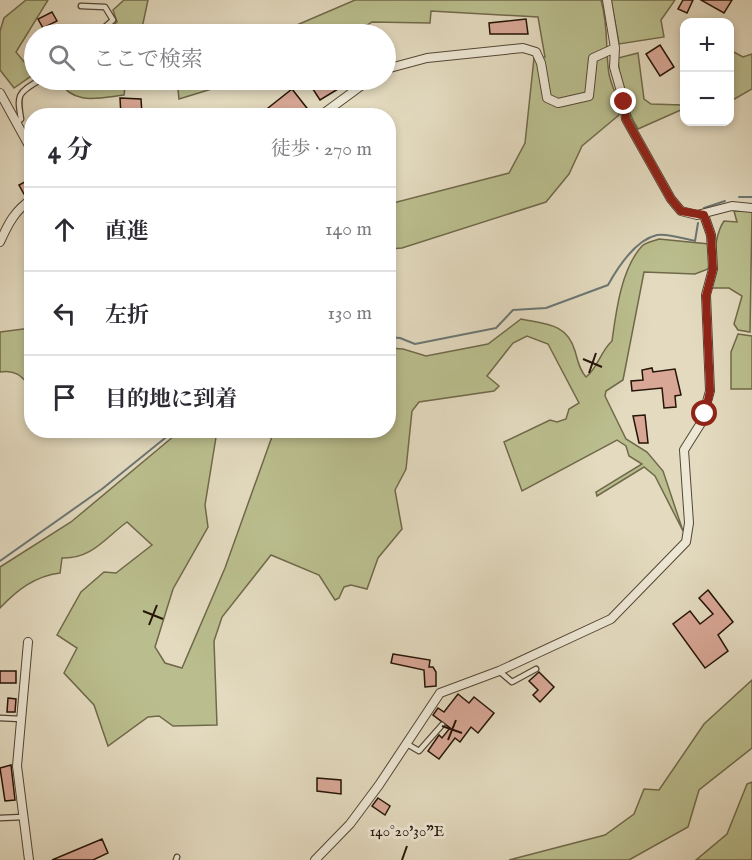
<!DOCTYPE html>
<html lang="ja">
<head>
<meta charset="utf-8">
<style>
	:root { --surface:#fff; --page:#f2f2f3; --text:#2b2b33; --muted:#7c7c81; --line:#e1e1e2 }
	body { margin:0; font-family:"IM FELL English","Noto Serif JP",serif; background:var(--page); color:var(--text) }
	.controls { position:absolute; right:18px; top:18px; display:grid; overflow:hidden; border-radius:12px; box-shadow:0 3px 9px #0003 }
	.controls button { width:54px; height:54px; display:grid; place-items:center; padding:0; border:0; border-bottom:2px solid var(--line); background:var(--surface); color:var(--text); font:30px sans-serif }
	.stop { position:absolute; width:18px; height:18px; margin:-14px; border:4px solid #8f2418; border-radius:50%; background:#fff }
	.stop.end { background:#8f2418; border-color:#fff; box-shadow:0 2px 6px #0008 }
	.list { margin:0; padding:0; list-style:none }
	h2 { display:flex; justify-content:space-between; align-items:center; height:78px; margin:0; padding:0 24px; font-size:26px }
	h2 small { font-size:20px; font-weight:400; color:var(--muted) }
	.list li { display:grid; grid-template-columns:39px 1fr auto; gap:18px; align-items:center; box-sizing:border-box; height:84px; padding:0 24px; border-top:2px solid var(--line) }
	.list b { display:block; font-size:22px; white-space:nowrap }
	.list em { font-size:20px; font-style:normal; color:var(--muted) }
	.icon { flex:none; width:33px; height:33px; fill:none; stroke:currentColor; stroke-width:2; stroke-linecap:round; stroke-linejoin:round }
	.map { position:relative; flex:none; width:752px; height:860px; overflow:hidden }
	.search { position:absolute; background:var(--surface); box-shadow:0 3px 9px #0003; left:24px; top:24px; width:372px; height:66px; display:flex; align-items:center; gap:15px; box-sizing:border-box; padding:0 21px; border-radius:33px; color:var(--muted); font-size:22px }
	.panel { position:absolute; background:var(--surface); box-shadow:0 3px 9px #0003; left:24px; top:108px; width:372px; height:330px; border-radius:24px }
	.map>svg:first-child { display:block }
</style>
</head>
<body>
<div class="map">
<svg width="752" height="860" viewBox="0 0 752 860">
	<rect width="100%" height="100%" fill="#e3dabf"/>
	<filter id="stains"><feTurbulence type="fractalNoise" baseFrequency=".00333" numOctaves="4"/><feColorMatrix values="0 0 0 0 .2 0 0 0 0 .09 0 0 0 0 .02 0 0 0 .5 -.17"/></filter>
	<radialGradient id="worn" r=".72"><stop offset=".6" stop-color="#630" stop-opacity="0"/><stop offset="1" stop-color="#630" stop-opacity=".3"/></radialGradient>
	<path fill="#babe8e" stroke="#70694a" stroke-width="1.5" d="M26,0H48L16,52L34,74L14,88L0,70V31L4,18Z
		M124,0H148L142,28L173,34H103L117,22L113,10Z
		M355,0H601C609,27 605,50 609,74C612,89 620,99 619,115L582,146L569,174L546,202L402,248L389,249V204L509,173L525,143L534,58L545,57L538,17L431,11L430,23L372,22L352,34H276Z
		M611,0H675L661,20L664,37L619,44Z
		M730,50L743,57L752,54V89L731,101Z
		M638,53L644,99L651,104L682,105L683,109L638,129C626,110 619,80 618,58Z
		M58,80H126L124,95C98,98 74,106 58,80Z
		M177,80H276L228,84L179,99Z
		M734,211H752L750,332L738,330L734,324L742,296L729,288H711C716,266 712,239 724,221L737,222Z
		M659,239L709,244L710,262L708,269L695,274L644,272L623,380L606,391L605,396L626,439L647,452L663,471L683,531L655,476L644,467L597,496L596,492L642,464L629,456L626,446L617,440L522,491L504,442L550,420L557,422L566,419L569,409L579,403L548,344L527,336L513,343L487,376L499,386L494,391L419,402L412,411L406,469L395,490L402,529L378,558L367,589L351,585L344,587L339,598L335,600L319,575L271,555L222,617L214,641L217,725L173,726L159,716L148,717L108,746L94,705L64,673L77,648L57,635L81,592L104,572L116,573L152,545L127,522C105,538 92,559 62,558L60,573C35,576 17,590 0,608V567L71,522L180,431H217L205,505L208,527L173,589L155,647L165,663L182,668L225,568L274,431L388,430L389,348L403,349L426,356L488,344L521,319C545,324 567,323 575,351C578,361 579,369 586,377C598,368 600,352 612,341C616,312 621,269 642,246C646,242 654,241 659,239Z
		M31,328H32L31,387C22,377 16,369 0,372V332Z
		M738,334L752,336V389H731V352Z
		M752,680V748L699,790L688,827L629,860H509L605,835L634,814L644,789L659,790L704,724Z
		M752,782V860H696L727,834L747,784Z"/>
	<g fill="none" stroke-linecap="round" stroke-linejoin="round">
		<path stroke="#6b7674" stroke-width="2" d="M739,197H752
			M704,208L725,201
			M388,337L400,338L415,344L496,328L513,310L546,308L608,285C618,267 635,240 657,235C668,233 684,239 695,241L698,223
			M0,561L102,489L175,430"/>
	</g>
	<path fill="#d8a796" stroke="#251407" stroke-width="1.5" d="M683,0H693L687,13L678,9Z
		M701,0H732L724,13Z
		M52,12L57,21L43,28L38,19Z
		M526,19L528,34H490L489,23Z
		M660,45L674,67L660,76L646,54Z
		M307,80H353L320,100Z
		M292,89L310,112L306,116H258Z
		M120,98L141,99L142,114L121,116Z
		M32,178V190L24,194L19,185Z
		M652,368L653,372L675,369L681,395L675,396L676,407L664,408L662,388L632,391L631,381L643,380L642,370Z
		M645,415L648,443H639L633,416Z
		M708,590L733,622L718,635L728,651L705,668L673,624L690,611L700,624L713,614L699,598Z
		M393,654L430,660L429,667H433L436,672V686L425,687L424,670L391,663Z
		M0,671H16V683H0Z
		M539,672L554,687L540,702L533,695L538,690L529,681Z
		M458,694L469,703L474,697L494,713L478,733L471,727L460,742L455,738L439,759L428,751L439,735L442,738L450,728L433,715L438,708L444,712Z
		M8,698L16,699L15,712H7Z
		M11,765L15,800L5,801L0,768Z
		M317,778L341,780V794L317,791Z
		M378,798L390,806L385,815L372,806Z
		M102,839L108,853L93,860H52Z"/>
	<g fill="none" stroke-linecap="round" stroke-linejoin="round">
		<defs>
			<path id="lane" d="M81,6L105,7L113,20L97,34
				M157,116V115
				M16,123L21,119C17,95 17,93 40,80
				M499,671L512,682L536,669
				M0,718L21,719
				M407,744L419,751L442,725
				M0,818L23,817
				M176,860L177,857"/>
			<path id="street" d="M607,0L615,48L614,67L624,102L626,119L671,199L681,211L697,215L732,206L752,208
				M386,69L427,58L523,48L536,52L541,63L547,98L558,103L589,96L593,58L615,48
				M0,93L32,151
				M320,116L369,80
				M0,242C8,224 15,210 32,199
				M28,642L17,766L29,860
				M315,860L350,824L379,785L440,693L499,671L611,619L686,542L689,523L684,450L701,423L710,391L706,295L713,269L712,250L711,235L704,215"/>
		</defs>
		<use href="#lane" stroke="#544635" stroke-width="7"/>
		<use href="#street" stroke="#544635" stroke-width="10"/>
		<use href="#lane" stroke="#ede7d5" stroke-width="4.5"/>
		<use href="#street" stroke="#ede7d5" stroke-width="8"/>
	</g>
	<g fill="none" stroke-linecap="round" stroke-linejoin="round">
		<path stroke="#8f2418" stroke-width="8" d="M624,102L626,119L671,199L681,211L704,215L711,235L713,269L706,296L710,391L705,414"/>
	</g>
	<path fill="none" stroke="#251407" stroke-width="2" d="M583,359L602,367M589,373L596,353M143,611L163,619M149,625L157,605M442,726L462,733M448,740L456,720M402,860L407,846"/>
	<g font-size="15" text-anchor="middle" fill="#251407" stroke="#ede7d5" stroke-width="6" stroke-linejoin="round" paint-order="stroke">
		<text x="407" y="836">140°20'30"E</text>
	</g>
	<rect width="100%" height="100%" filter="url(#stains)"/>
	<rect width="100%" height="100%" fill="url(#worn)"/>
</svg>
<div class="controls">
<button>+</button>
<button>−</button>
</div>
<div class="stop" style="left:705px;top:414px"></div>
<div class="stop end" style="left:624px;top:102px"></div>
<div class="search"><svg class="icon" aria-label="search" viewBox="0 0 24 24"><circle cx="10" cy="10" r="6"/><path d="M15 15l6 6"/></svg>ここで検索</div>
<section class="panel">
<h2>4 分<small>徒歩 · 270 m</small></h2>
<ul class="list">
<li><svg class="icon" aria-label="ahead" viewBox="0 0 24 24"><path d="M12 20V5M6 11l6-6 6 6"/></svg><div><b>直進</b></div><em>140 m</em></li>
<li><svg class="icon" aria-label="left" viewBox="0 0 24 24"><path d="M17 20v-9H6M10 6l-5 5 5 5"/></svg><div><b>左折</b></div><em>130 m</em></li>
<li><svg class="icon" aria-label="arrive" viewBox="0 0 24 24"><path d="M6 21V4h12l-3 4 3 4H6"/></svg><div><b>目的地に到着</b></div></li>
</ul>
</section>
</div>
</body>
</html>
